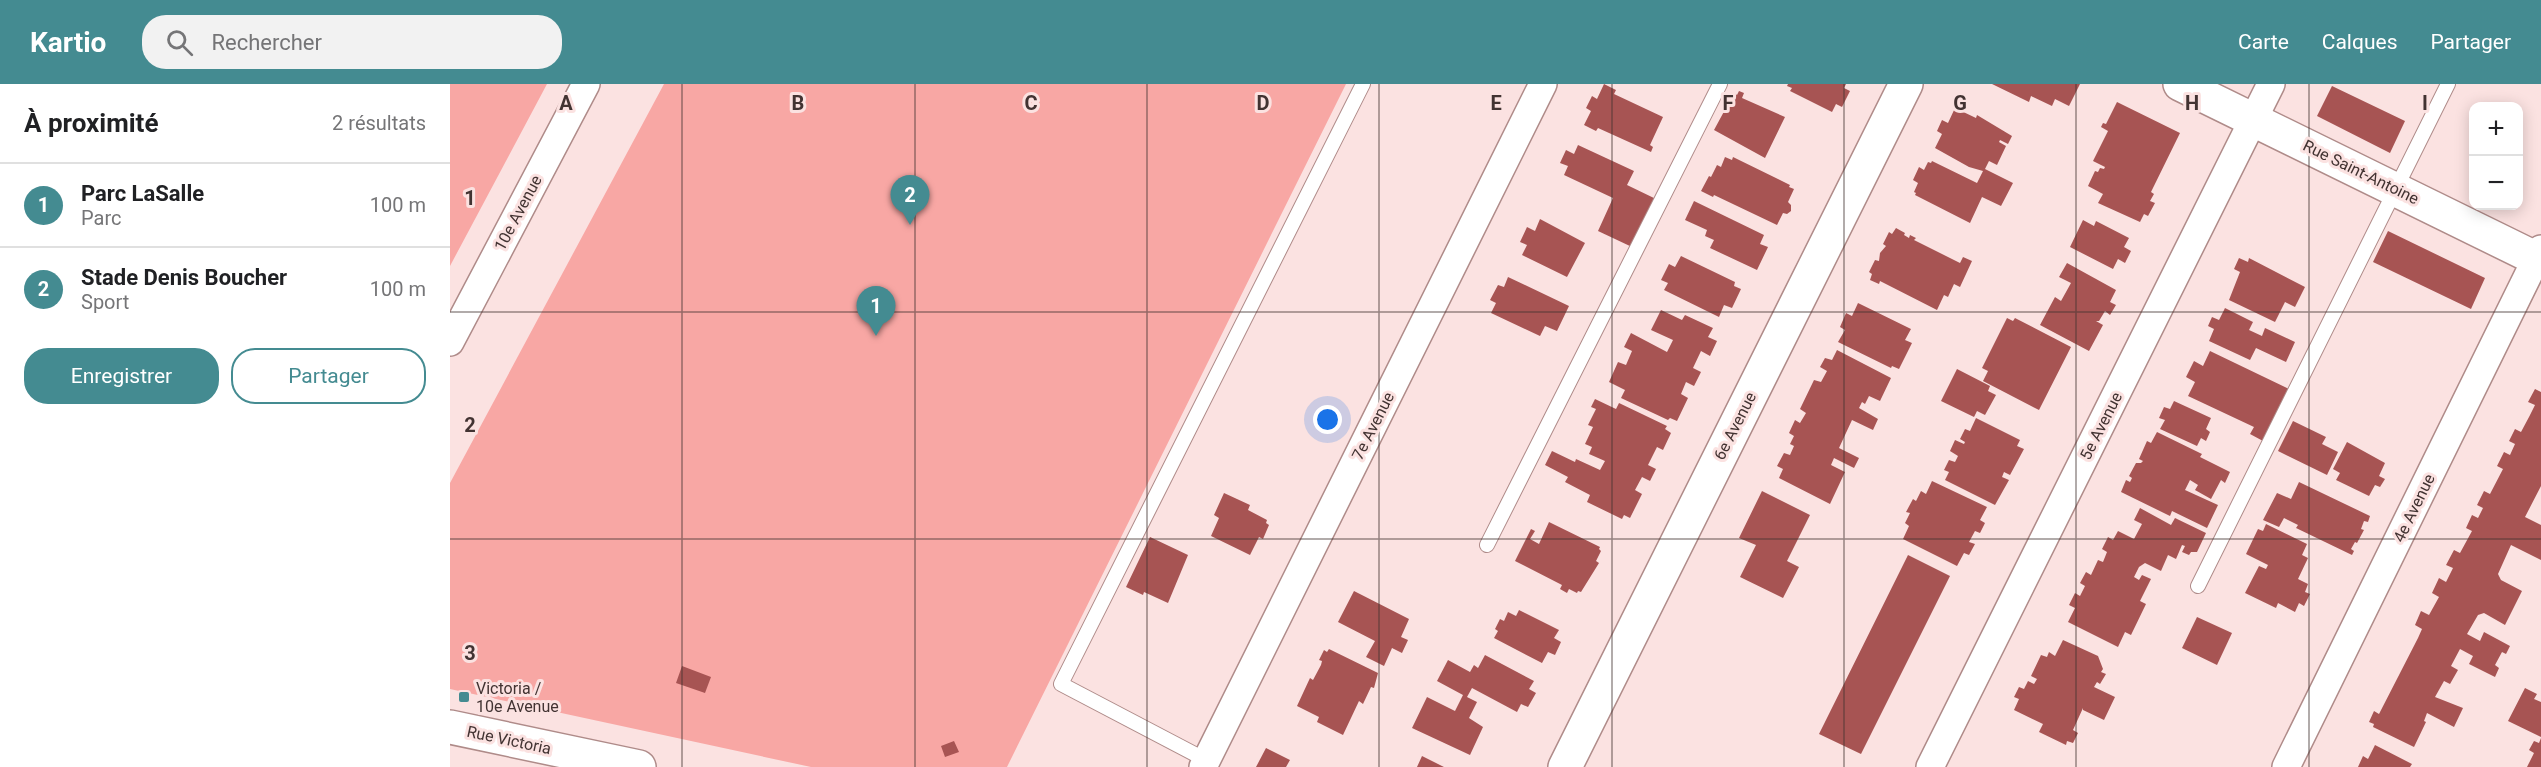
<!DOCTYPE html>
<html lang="fr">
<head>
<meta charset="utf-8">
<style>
	:root { --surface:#fff; --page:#f2f2f2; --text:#202124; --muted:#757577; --line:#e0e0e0; --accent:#448b91 }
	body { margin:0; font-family:Roboto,sans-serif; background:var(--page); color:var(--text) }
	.controls { position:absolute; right:18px; top:18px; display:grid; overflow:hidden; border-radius:12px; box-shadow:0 3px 15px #0003 }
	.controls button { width:54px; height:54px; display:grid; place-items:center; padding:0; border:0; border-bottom:2px solid var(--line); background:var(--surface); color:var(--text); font:30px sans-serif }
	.you { position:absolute; left:878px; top:336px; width:21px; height:21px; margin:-15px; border:4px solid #fff; border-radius:50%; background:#1a73e8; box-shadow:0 0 0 9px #1a73e833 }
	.badge { display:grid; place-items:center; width:39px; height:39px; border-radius:50%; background:var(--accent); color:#fff; font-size:20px; font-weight:700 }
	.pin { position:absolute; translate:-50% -50px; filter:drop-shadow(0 2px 3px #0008) }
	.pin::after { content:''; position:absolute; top:32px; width:21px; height:18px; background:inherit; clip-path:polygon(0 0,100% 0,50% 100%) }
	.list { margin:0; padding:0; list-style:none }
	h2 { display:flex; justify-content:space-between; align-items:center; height:78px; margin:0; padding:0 24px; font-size:26px }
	h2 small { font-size:20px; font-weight:400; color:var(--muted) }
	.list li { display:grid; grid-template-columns:39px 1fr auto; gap:18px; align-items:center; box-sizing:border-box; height:84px; padding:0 24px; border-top:2px solid var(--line) }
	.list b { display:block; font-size:22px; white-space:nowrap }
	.list p { margin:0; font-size:20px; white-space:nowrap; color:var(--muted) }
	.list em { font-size:20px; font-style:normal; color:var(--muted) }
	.actions { display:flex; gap:12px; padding:18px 24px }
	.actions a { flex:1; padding:14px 0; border:2px solid var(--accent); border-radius:24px; text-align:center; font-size:21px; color:var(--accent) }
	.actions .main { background:var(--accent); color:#fff }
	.icon { flex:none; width:33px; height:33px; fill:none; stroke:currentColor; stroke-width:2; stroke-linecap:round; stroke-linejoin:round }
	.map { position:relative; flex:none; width:2091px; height:683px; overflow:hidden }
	header { display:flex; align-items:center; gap:36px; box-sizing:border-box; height:84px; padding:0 30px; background:var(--accent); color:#fff }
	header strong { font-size:28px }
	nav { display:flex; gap:33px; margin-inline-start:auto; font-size:21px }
	.search { width:420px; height:54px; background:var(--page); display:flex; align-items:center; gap:15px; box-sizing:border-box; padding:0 21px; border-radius:24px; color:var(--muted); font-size:22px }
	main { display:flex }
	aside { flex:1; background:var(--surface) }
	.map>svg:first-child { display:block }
</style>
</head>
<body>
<header>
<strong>Kartio</strong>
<div class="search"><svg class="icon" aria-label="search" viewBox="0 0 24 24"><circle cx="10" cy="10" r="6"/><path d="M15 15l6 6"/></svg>Rechercher</div>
<nav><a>Carte</a><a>Calques</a><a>Partager</a></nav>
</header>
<main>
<aside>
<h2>À proximité<small>2 résultats</small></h2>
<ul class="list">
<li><span class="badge">1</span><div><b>Parc LaSalle</b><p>Parc</p></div><em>100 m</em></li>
<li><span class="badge">2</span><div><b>Stade Denis Boucher</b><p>Sport</p></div><em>100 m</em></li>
</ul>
<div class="actions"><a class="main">Enregistrer</a><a>Partager</a></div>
</aside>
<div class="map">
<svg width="2091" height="683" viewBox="0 0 2091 683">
	<rect width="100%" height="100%" fill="#fbe2e1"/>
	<path fill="#f8a7a4" d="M0,0H97L0,182Z
		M214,0H896L557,683H361L0,605V399Z"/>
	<path fill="#a75453" d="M1154,0L1166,6L1164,10L1213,33L1200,61L1203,63L1201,68L1148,44L1146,47L1134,41L1141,27L1136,24L1142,12L1147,15Z
		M1338,0H1396L1394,4L1400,7L1392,23L1386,20L1382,28L1340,7L1342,4L1337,2Z
		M1542,0H1630L1619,22L1605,15L1602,22L1581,12L1579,18Z
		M1882,2L1955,37L1940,69L1867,32Z
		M1289,7L1294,9L1292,14L1335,33L1315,74L1264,46L1284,9L1287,11Z
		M1667,18L1730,49L1701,108L1704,110L1700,117L1705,119L1698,132L1694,130L1690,138L1648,119L1653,110L1638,102L1645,87L1648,88L1650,84L1654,85L1655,83L1643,77L1658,47L1651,43L1653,39L1656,40Z
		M1505,24L1526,34L1527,31L1562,52L1558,60L1550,56L1549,58L1556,62L1547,81L1539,77L1535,85L1563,99L1551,122L1532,113L1520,139L1465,111L1466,109L1464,108L1468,99L1463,96L1469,83L1474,86L1478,78L1481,79L1482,77L1527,99L1533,87L1519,83L1485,64L1492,50L1487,47L1492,36L1498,39Z
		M1128,61L1184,87L1177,101L1206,115L1182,163L1148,147L1163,114L1114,91L1118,82L1110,79L1116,66L1124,70Z
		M1275,73L1282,76L1283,73L1340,101L1339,103L1344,105L1338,118L1341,121V127L1337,130L1333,129L1327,141L1264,111L1263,113L1251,107L1259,92L1261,93L1267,81L1271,83Z
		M1244,117L1314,151L1310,160L1318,163L1307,186L1260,164L1264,156L1255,152L1257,146L1235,136Z
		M1090,135L1135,159L1117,193L1072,171L1077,161L1070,158L1077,143L1085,147Z
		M1633,136L1644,142L1646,137L1679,154L1674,163L1681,167L1675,179L1668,175L1663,185L1620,163Z
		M1446,144L1455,149L1454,151L1459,154L1460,151L1466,154L1464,156L1510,179L1513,173L1522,177L1510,203L1504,200L1498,213L1494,211L1487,226L1430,197L1429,200L1420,196L1422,190L1419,188L1425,176L1429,177L1430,169L1436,162L1433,160L1439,148L1442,150Z
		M1938,147L2035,194L2021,225L1923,178Z
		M1231,172L1285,198L1284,202L1291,205L1282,224L1274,221L1269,233L1214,206L1218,199L1211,196L1219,180L1225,183Z
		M1789,174L1798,178L1799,174L1855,203L1845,223L1835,218L1825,238L1779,216L1790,188L1784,185Z
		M1617,179L1666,206L1660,218L1666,221L1660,231L1655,227L1649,237H1646L1653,241L1639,267L1590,241L1605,213L1611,217L1621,199L1609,193Z
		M1058,193L1119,222L1107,247L1095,242L1090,252L1041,229L1046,219L1040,216L1048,201L1054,203Z
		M1408,219L1461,245L1455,256L1462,259L1449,285L1442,282L1441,284L1388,258L1395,246L1390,243L1396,229L1402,232Z
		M1775,224L1803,238L1799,246L1812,252L1815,244L1845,258L1836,278L1806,264L1800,276L1759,257L1764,245L1758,242L1762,233L1769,236Z
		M1211,226L1232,236L1235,231L1263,244L1258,253L1267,257L1260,272L1251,267L1243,284L1251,288L1244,302L1236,298L1231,310L1238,314L1227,337L1220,334L1218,336L1171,314L1175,306L1159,298L1168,278L1176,281L1182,267L1174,263L1181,249L1217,268L1223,256L1201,246Z
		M1557,234L1563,237L1565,234L1621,263L1589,326L1533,297L1538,287L1532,284Z
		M1387,266L1441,294L1430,317L1419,312L1415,320L1412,318L1409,324L1428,335L1423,346L1402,336L1389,364L1409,374L1404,384L1384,374L1381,381L1395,388L1380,420L1329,394L1333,385L1327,382L1334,369L1340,371L1344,362L1340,360L1344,352L1339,349L1345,336L1350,339L1356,329L1350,325L1364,296L1371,298L1377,287L1370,283L1375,274L1382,276Z
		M1760,267L1839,305L1813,357L1800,350L1804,343L1738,312L1745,298L1736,293L1744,277L1753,282Z
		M1507,285L1540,302L1538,307L1546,311L1535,331L1527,327L1524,333L1491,317Z
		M2085,305L2091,308V402L2075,433L2091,441V476L2061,461L2048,490L2051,496L2072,507L2055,541L2034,529L2028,531L2017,550L2030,557L2034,548L2060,562L2056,570L2052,568L2045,581L2049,584L2045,593L2019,580L2023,572L2010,565L2001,582L2008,586L2000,600L1994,597L1985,613L2013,624L2004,643L1977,629L1974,637L1976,638L1964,663L1923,643L1924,640L1919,638L1924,627L1929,630L1968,554L1972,545L1965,541L1971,527L1979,531L1989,513L1982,509L1989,494L1996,498L2003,484L1996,481L2004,466L2010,469L2022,447L2016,444L2022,431L2028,434L2033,424L2027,421L2034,407L2040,410L2053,385L2047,382L2054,368L2060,371L2065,360L2059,357L2065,345L2071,348L2079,333L2085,321L2078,318Z
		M1145,315L1166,325L1169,319L1217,342L1215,345L1221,349L1213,366L1207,363L1198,381L1206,385L1200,397L1192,393L1185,406L1192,410L1180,434L1174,431L1172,435L1137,418L1140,411L1115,398L1118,393L1095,381L1102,367L1125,378L1126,375L1150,386L1155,377L1139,370L1142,363L1135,360L1143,343L1138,341L1146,325L1141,323Z
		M1724,317L1761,334L1756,345L1760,348L1756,357L1751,354L1747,362L1710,345L1715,336L1709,334L1714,323L1720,325Z
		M1526,334L1570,356L1567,362L1574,365L1560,391L1554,388L1552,393L1559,396L1545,421L1495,396L1499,388L1494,386L1499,376L1505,378L1508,372L1500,367L1505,356L1514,360L1515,358L1510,355L1515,345L1520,347Z
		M1843,337L1876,353L1872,360L1888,368L1877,391L1828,367Z
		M1707,348L1752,370L1750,373L1780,388L1775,399L1771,396L1761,415L1745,406L1748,401L1740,396L1735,406L1768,421L1757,444L1722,427L1720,432L1671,408L1676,396L1680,398L1682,394L1679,392L1686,379H1691L1693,377L1689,375L1697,357L1701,359Z
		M1897,358L1935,379L1929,392L1935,395L1930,403L1925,401L1919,412L1886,396L1890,389L1883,385Z
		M1482,397L1537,423L1530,436L1535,439L1530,449L1525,447L1519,458L1525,460L1519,471L1514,469L1507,482L1453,455L1459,442L1455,439L1460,429L1456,428L1463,415L1466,417L1471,407L1476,410Z
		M1849,398L1920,432L1918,438L1914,437L1911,445L1914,446L1907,459L1905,458L1901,465L1904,467L1902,471L1846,444L1848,441L1834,434L1829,443L1813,436L1827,409L1841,415Z
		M1312,407L1360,431L1337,477L1349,483L1333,514L1290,493L1306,461L1289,454Z
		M774,409L800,421L798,426L817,436L816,439L819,441L813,455L809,453L800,471L761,452L769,434L764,431Z
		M1690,424L1721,441L1725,434L1756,449L1747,468H1741L1739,471L1732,468L1735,462L1732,461L1726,475L1718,471L1711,487L1695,479L1689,483L1684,493L1689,496L1692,491L1701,495L1690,517L1696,520L1681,551L1675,548L1668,563L1618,538L1625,524L1619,521L1625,509L1630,512L1635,502L1630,499L1636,488L1641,491L1648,476L1653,478L1657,468L1652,465L1658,453L1663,456L1668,447L1684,455L1692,440L1684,436Z
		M1099,438L1150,463L1149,465L1151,467L1146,477L1149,479L1131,508L1128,507L1127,509L1119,505L1117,509L1110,505L1112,501L1065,477L1081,445L1085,447L1080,455L1089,460Z
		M1816,440L1857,460L1852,471L1858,474L1848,495L1858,500L1855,508L1860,510L1854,522L1849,519L1845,528L1828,519L1826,524L1795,509L1809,482L1816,485L1818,481L1796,470L1808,445L1813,447Z
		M700,453L738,471L718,519L694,508L693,511L676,503Z
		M1458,471L1500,492L1411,670L1369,650Z
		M904,507L959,535L951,553L958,556L952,569L942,564L934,582L916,573L925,557L888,538Z
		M1069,526L1109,546L1104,554L1111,558L1105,571L1098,568L1092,579L1044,554L1048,547L1045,545L1050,535L1054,537L1058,528L1066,532Z
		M1747,533L1782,549L1767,581L1732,564Z
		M1613,556L1648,572L1653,585L1651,588L1656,590L1650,600L1647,598L1644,603L1665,613L1654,636L1633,626V624L1623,646L1628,649L1623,659L1617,657L1616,661L1589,648L1593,640L1564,626L1569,615L1564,613L1569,603L1574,605L1578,597L1584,600L1587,595L1581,592L1591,571L1597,573L1599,568L1605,572Z
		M879,565L928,589L924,604L921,603L913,620L909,617L893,651L867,638L869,633L847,622L860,594L863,596L871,581L872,577L869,576L874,566L877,568Z
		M1035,571L1084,597L1079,605L1086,609L1078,623L1071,620L1067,628L1022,604L1017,613L1027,618L1019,634L1033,643L1020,671L962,644L977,613L1005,627L1013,611L987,597L998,576L1020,588L1024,581L1028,584Z
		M232,582L261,593L255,609L226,599Z
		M2075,604L2087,610L2084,615L2091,618V653L2058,637Z
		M2091,654V683H2077L2084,669L2079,666L2084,657L2089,659Z
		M504,657L509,668L495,673L491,662Z
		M1925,661L1962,680L1960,683H1908L1913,672L1918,675Z
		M816,664L840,676L836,683H806Z
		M972,672L994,683H967Z"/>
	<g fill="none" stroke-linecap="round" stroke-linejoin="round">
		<defs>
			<path id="service" d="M1037,461L1270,0
				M1748,502L1998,0
				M756,676L611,600L913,0"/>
			<path id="minor" d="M0,258L136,0
				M753,683L1093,0
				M1480,683L1821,0
				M1836,683L2091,165"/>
			<path id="tertiary" d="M1730,0L2091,177
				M1115,683L1456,0"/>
			<path id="secondary" d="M0,643L189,683"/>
		</defs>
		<use href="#service" stroke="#af8b89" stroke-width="16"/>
		<use href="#minor" stroke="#af8b89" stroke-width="30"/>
		<use href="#tertiary" stroke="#af8b89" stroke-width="36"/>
		<use href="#secondary" stroke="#af8b89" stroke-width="36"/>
		<use href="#service" stroke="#fff" stroke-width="14"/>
		<use href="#minor" stroke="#fff" stroke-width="27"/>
		<use href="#tertiary" stroke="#fff" stroke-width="33"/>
		<use href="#secondary" stroke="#fff" stroke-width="33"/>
	</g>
	<path fill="none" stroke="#423332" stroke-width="1.5" stroke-opacity="0.55" d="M232,0V683M465,0V683M697,0V683M929,0V683M1162,0V683M1394,0V683M1626,0V683M1859,0V683M0,228H2091M0,455H2091"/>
	<rect fill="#448b91" stroke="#fbe2e1" stroke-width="2" x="8" y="607" width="12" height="12" rx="3"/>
	<g text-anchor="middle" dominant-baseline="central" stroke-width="6" stroke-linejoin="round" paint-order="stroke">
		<g font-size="16" fill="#423332" stroke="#fbe2e1">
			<text transform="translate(1911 88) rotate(26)">Rue Saint-Antoine</text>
			<text transform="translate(68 129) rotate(-62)">10e Avenue</text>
			<text transform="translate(923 342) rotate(-63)">7e Avenue</text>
			<text transform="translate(1285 342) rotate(-63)">6e Avenue</text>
			<text transform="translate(1651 342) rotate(-63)">5e Avenue</text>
			<text transform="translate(1964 424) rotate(-64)">4e Avenue</text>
			<text transform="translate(59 656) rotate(12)">Rue Victoria</text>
		</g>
		<g font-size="16" fill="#423332" stroke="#fbe2e1" text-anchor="start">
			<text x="26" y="604">Victoria /<tspan x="26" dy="18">10e Avenue</tspan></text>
		</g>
	</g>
	<g font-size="20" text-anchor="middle" font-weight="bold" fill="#423332" stroke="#fbe2e1" stroke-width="6" stroke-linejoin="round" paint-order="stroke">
		<text x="116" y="26">A</text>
		<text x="348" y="26">B</text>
		<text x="581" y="26">C</text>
		<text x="813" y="26">D</text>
		<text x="1046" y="26">E</text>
		<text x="1278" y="26">F</text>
		<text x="1510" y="26">G</text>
		<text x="1742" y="26">H</text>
		<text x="1975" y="26">I</text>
		<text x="20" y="121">1</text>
		<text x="20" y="348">2</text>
		<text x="20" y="576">3</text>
	</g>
</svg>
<div class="controls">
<button>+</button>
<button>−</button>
</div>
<div class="you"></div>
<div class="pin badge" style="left:426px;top:252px">1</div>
<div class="pin badge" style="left:460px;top:141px">2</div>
</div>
</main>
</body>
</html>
